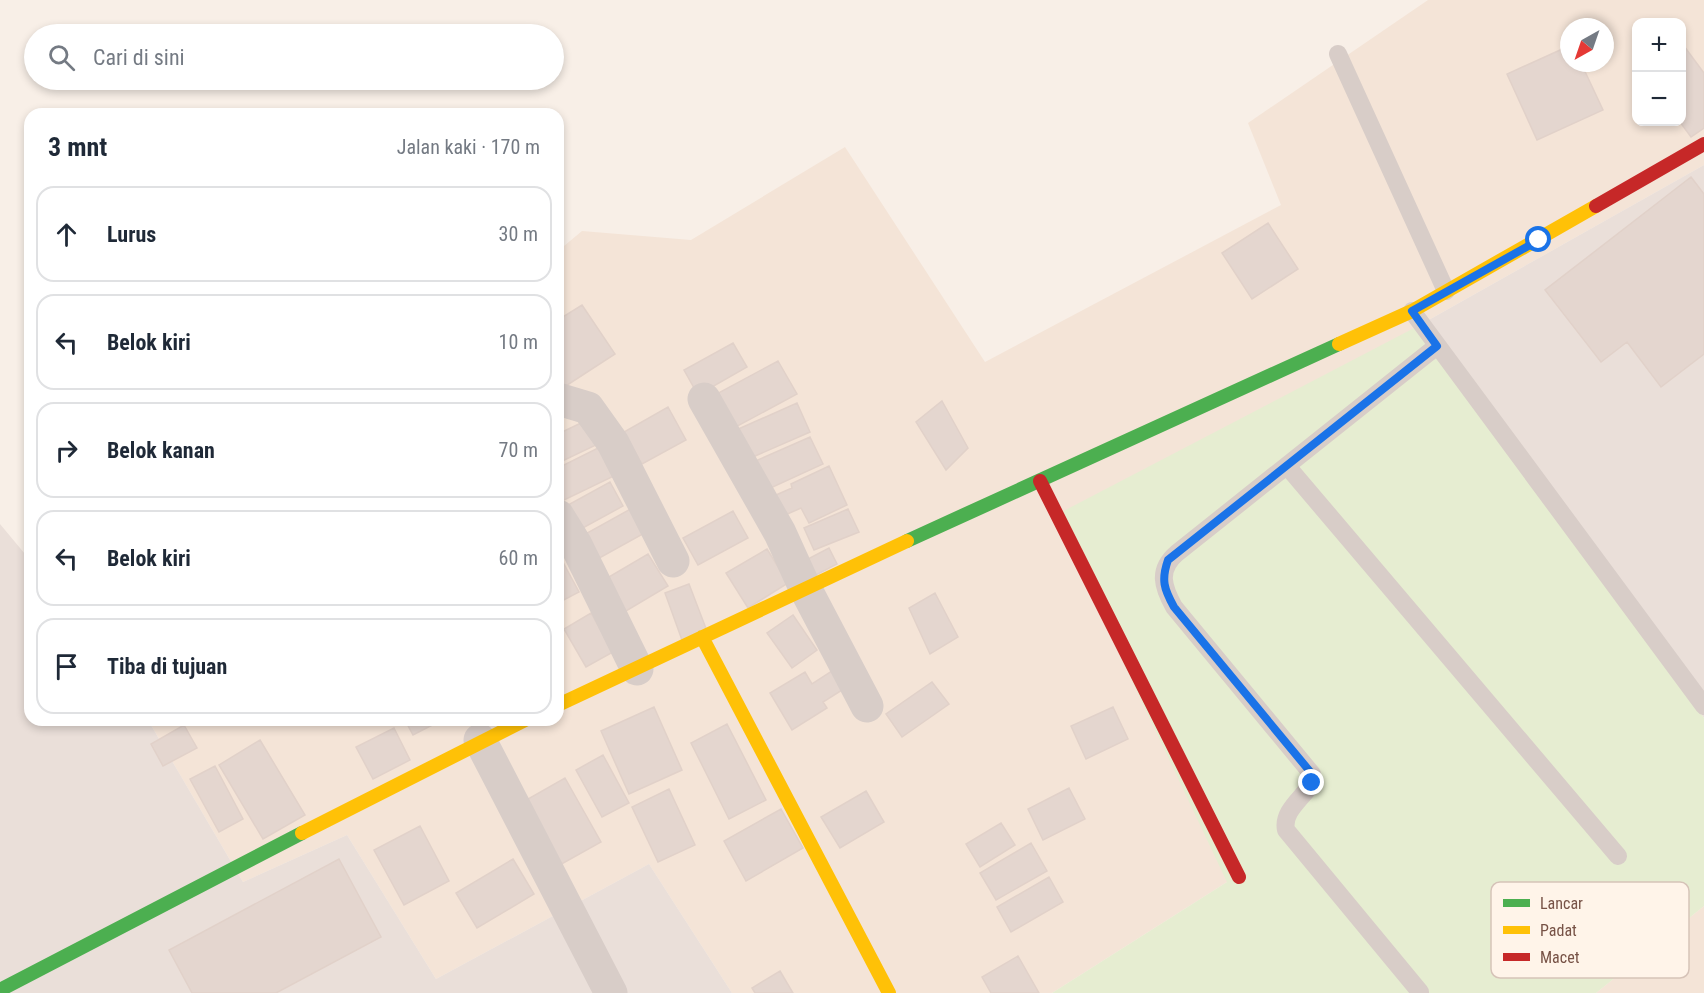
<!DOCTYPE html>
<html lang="id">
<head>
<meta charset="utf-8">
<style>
	:root { --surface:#fff; --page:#f2f2f3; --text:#1f2937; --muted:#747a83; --line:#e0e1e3 }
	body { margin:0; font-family:"Roboto Condensed",sans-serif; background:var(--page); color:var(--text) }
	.controls { position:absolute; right:18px; top:18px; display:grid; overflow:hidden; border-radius:12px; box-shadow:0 3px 9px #0003 }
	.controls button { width:54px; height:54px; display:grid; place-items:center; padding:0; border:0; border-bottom:2px solid var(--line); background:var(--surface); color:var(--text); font:30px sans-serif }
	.compass { position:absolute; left:1560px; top:18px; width:54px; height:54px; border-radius:50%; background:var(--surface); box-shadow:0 3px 9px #0003; rotate:220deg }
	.stop { position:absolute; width:18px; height:18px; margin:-14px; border:4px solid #1a73e8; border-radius:50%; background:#fff }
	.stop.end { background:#1a73e8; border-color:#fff; box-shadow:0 2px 6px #0008 }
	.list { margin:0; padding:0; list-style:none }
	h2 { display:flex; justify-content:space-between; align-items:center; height:78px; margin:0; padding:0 24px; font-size:26px }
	h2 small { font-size:20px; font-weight:400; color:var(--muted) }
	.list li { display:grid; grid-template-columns:39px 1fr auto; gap:18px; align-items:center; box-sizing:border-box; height:96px; margin:0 12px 12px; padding:0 12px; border:2px solid var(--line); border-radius:18px }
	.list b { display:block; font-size:22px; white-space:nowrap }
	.list em { font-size:20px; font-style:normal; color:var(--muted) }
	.icon { flex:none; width:33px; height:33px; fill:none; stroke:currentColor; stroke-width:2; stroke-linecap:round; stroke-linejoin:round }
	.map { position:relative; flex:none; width:1704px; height:993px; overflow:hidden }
	.search { position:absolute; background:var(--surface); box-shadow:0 3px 9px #0003; left:24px; top:24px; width:540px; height:66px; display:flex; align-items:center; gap:15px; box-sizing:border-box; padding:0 21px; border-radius:33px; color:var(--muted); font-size:22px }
	.panel { position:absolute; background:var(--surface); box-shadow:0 3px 9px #0003; left:24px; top:108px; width:540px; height:618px; border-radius:18px }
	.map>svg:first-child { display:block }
</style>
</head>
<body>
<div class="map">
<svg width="1704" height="993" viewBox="0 0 1704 993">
	<rect width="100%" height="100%" fill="#f8efe7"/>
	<path fill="#f4e4d7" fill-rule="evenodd" d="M1428,0H1704V165L1418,326L1227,882L1052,993H732L649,864L436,979L347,835L243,882L148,720H558V251L582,231L691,240L845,147L985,362L1281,205L1248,123ZM1636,22H1682V122H1636ZM1569,27H1605V63H1569Z
		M1704,906V993H1596Z"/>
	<path fill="#eadfd9" d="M1704,165V718L1437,346L1418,326Z
		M0,524L30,560V720H148L243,882L347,835L436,979L649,864L732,993H0Z"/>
	<path fill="#e6edd1" d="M1418,326L1437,346L1704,718V906L1596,993H1052L1227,882L1054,516Z"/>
	<path fill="#e4d6cf" stroke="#e1d1c9" stroke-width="1.5" d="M1569,46V63H1581L1603,110L1537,140L1507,74Z
		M1684,46L1704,73V128L1691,137L1680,122L1682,47Z
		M1691,177L1704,194V354L1661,387L1627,342L1601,362L1545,290Z
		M1268,223L1298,269L1252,299L1222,253Z
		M582,305L615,354L558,391V320Z
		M733,343L747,367L698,395L684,370Z
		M778,361L797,394L730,430L711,397Z
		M942,401L968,448L946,470L916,422Z
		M797,403L810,432L746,460L734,431Z
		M668,407L686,440L642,464L624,432Z
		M585,421L596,445L558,463V434Z
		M810,437L823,464L764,491L751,463Z
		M602,446L616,475L564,500L558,488V468Z
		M829,466L847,505L809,523L801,508L776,519L767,499L792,488L791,484Z
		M610,482L623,506L581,529L568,505Z
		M636,506L650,530L594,561L580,537Z
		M848,509L859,532L814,550L804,528Z
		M733,511L748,538L698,565L683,538Z
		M829,548L837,564L812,577L804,561Z
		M767,549L788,583L748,608L726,573Z
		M558,553L579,592L558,603Z
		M648,554L668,586L621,614L602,581Z
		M689,584L707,631L682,640L665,593Z
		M935,593L958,637L930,654L909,608Z
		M591,613L613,652L586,667L564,629Z
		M793,615L817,650L792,668L767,633Z
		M838,667L850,685L823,702L827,708L792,730L770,693L805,672L812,684Z
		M932,682L949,704L902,737L886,714Z
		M654,707L682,770L629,794L601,731Z
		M1113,707L1128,739L1086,759L1071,726Z
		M405,720H442L413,735Z
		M727,724L766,800L729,819L691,743Z
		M184,725L197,748L163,766L151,744Z
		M394,728L410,760L373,779L356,747Z
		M260,740L305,815L263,839L219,765Z
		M603,755L629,803L602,817L576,770Z
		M215,766L243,819L219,832L190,779Z
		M565,778L601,842L558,866L521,803Z
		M1069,788L1085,819L1043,840L1028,809Z
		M669,789L695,845L658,862L632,807Z
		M866,791L884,822L840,848L821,817Z
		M781,809L803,848L746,881L724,841Z
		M1001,823L1015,845L980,867L966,844Z
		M420,826L449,881L404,905L374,850Z
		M1031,843L1047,871L996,900L980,873Z
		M339,859L381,937L276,993H192L169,950Z
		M513,859L534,894L477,928L456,893Z
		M1049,877L1063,902L1011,932L997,907Z
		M1018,956L1039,993H991L982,977Z
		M780,971L793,993H755L752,988Z"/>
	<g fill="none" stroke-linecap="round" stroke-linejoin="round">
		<path stroke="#d8cdc8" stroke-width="18" d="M1338,54L1446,291
			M1412,311L1704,706
			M1287,466L1618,856
			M1420,992L1286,830C1282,811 1303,798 1312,783V774L1174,607C1163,587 1157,570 1177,553L1437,346"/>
		<path stroke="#d8cdc8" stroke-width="33" d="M558,399L588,408L613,443L673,561
			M704,399L780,533L805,588L867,706
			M558,516L576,545L637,669
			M480,740L611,993"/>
		<path stroke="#4caf50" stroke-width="14" d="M907,541L1339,344
			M0,990L302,833"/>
		<path stroke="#ffc107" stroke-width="14" d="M1339,344L1412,311L1596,206
			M702,637L889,993
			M558,705L907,541
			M302,833L525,720"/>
		<path stroke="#c62828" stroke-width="14" d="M1596,206L1704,144
			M1040,481L1239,877"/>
	</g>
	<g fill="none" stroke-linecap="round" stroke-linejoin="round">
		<path stroke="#1a73e8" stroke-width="8" d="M1312,783V774L1174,607C1164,589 1161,580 1168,560L1437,346L1412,311L1539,240"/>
	</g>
	<rect x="1491" y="882" width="198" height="96" rx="9" fill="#fff4e9" stroke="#d6c3b8" stroke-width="1.5"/>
	<rect x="1503" y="899" width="27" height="8" fill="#4caf50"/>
	<rect x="1503" y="926" width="27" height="8" fill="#ffc107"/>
	<rect x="1503" y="953" width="27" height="8" fill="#c62828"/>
	<g font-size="16" fill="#775246">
		<text x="1540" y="909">Lancar</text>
		<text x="1540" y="936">Padat</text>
		<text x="1540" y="963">Macet</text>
	</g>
</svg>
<div class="controls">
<button>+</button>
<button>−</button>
</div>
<svg class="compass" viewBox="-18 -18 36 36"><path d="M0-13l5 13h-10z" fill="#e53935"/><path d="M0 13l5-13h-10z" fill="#747a83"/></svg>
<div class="stop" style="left:1539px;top:240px"></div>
<div class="stop end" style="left:1312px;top:783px"></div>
<div class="search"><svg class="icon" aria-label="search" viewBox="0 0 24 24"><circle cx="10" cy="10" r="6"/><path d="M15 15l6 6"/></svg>Cari di sini</div>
<section class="panel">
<h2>3 mnt<small>Jalan kaki · 170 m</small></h2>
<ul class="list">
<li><svg class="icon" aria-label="ahead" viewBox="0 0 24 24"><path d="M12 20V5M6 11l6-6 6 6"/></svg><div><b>Lurus</b></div><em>30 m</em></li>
<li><svg class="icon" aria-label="left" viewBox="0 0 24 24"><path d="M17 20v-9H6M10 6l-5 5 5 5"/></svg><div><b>Belok kiri</b></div><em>10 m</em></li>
<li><svg class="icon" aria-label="right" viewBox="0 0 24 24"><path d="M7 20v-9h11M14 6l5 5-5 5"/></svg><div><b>Belok kanan</b></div><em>70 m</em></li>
<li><svg class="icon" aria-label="left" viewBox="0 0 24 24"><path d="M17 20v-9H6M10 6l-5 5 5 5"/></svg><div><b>Belok kiri</b></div><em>60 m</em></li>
<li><svg class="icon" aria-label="arrive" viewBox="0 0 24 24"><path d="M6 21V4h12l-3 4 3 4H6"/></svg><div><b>Tiba di tujuan</b></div></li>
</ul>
</section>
</div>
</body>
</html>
